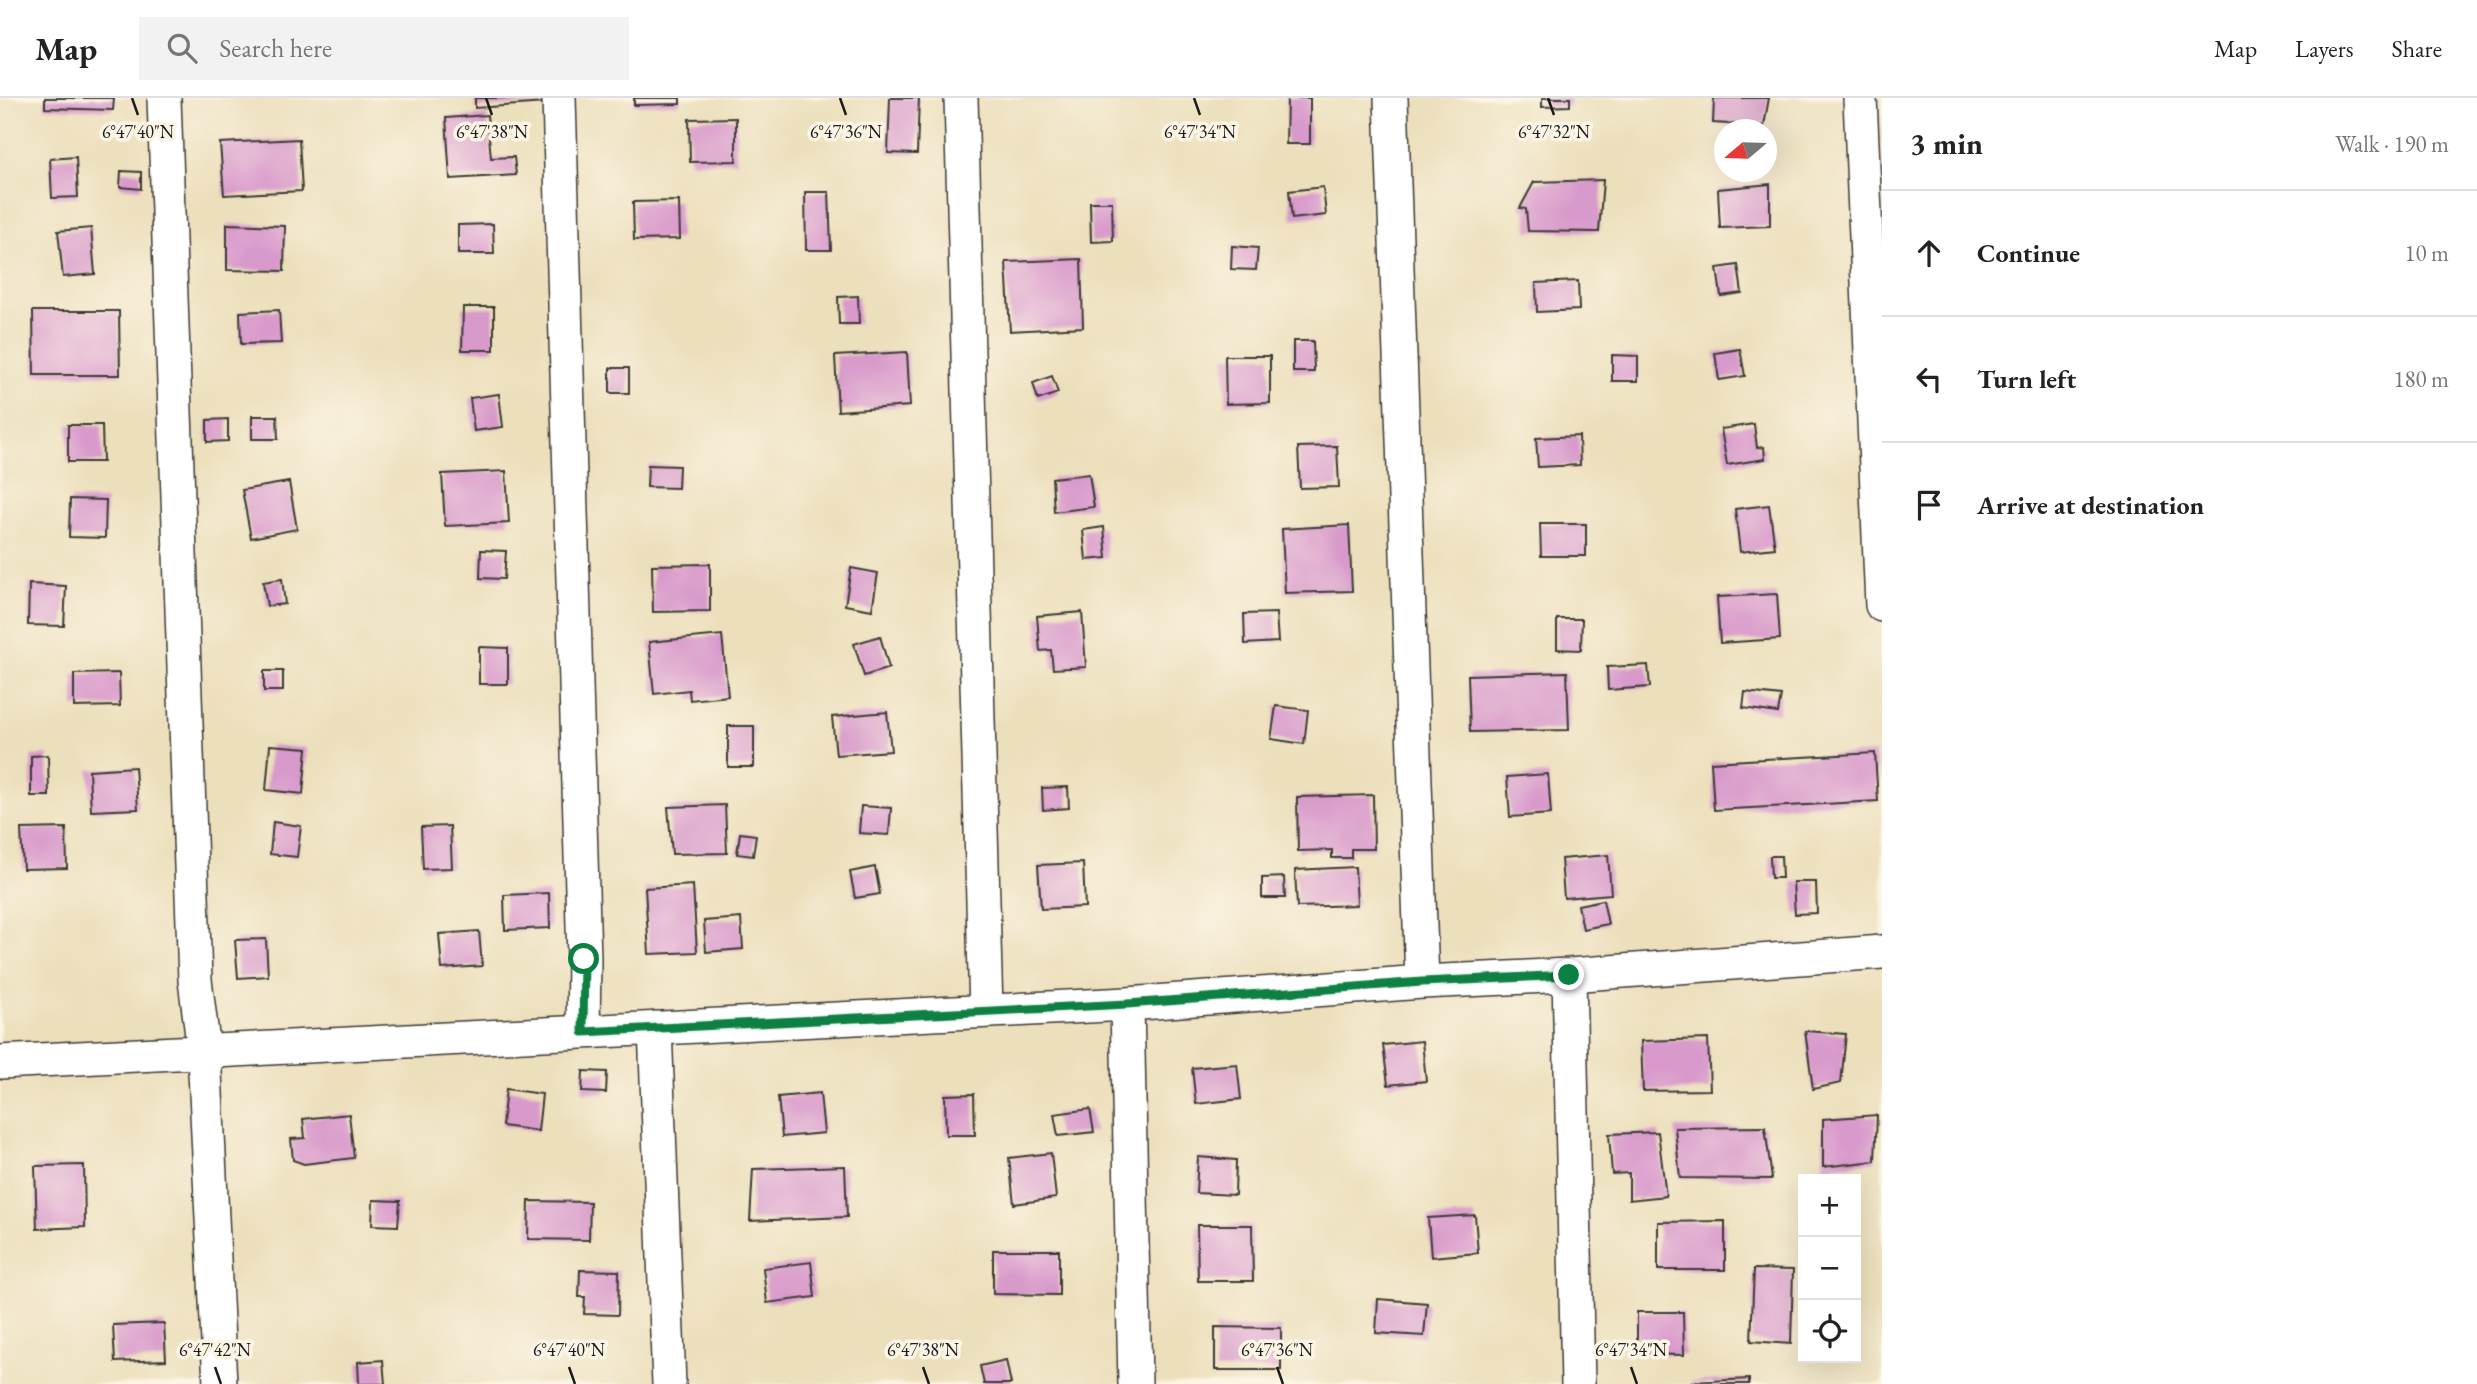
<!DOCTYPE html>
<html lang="en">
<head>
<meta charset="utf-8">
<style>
	:root { --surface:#fff; --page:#f2f2f2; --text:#222; --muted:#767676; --line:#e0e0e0 }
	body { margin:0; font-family:"EB Garamond",serif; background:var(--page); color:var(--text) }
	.controls { position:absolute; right:21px; bottom:21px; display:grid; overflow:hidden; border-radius:0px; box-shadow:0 7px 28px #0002 }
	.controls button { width:63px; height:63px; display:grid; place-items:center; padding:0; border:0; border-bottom:2px solid var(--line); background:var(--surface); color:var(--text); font:35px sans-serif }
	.compass { position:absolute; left:1714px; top:21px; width:63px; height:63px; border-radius:50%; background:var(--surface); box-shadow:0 7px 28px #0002; rotate:251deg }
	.stop { position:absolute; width:21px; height:21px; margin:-16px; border:5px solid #0b8043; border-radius:50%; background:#fff }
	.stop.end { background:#0b8043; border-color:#fff; box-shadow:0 2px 7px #0008 }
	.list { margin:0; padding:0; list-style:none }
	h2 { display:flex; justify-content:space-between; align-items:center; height:91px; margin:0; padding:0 28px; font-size:30px }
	h2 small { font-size:23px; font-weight:400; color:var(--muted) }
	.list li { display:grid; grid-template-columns:46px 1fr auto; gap:21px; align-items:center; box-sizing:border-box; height:126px; padding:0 28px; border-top:2px solid var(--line) }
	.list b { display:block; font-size:26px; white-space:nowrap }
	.list em { font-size:23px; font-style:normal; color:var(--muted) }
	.icon { flex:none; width:38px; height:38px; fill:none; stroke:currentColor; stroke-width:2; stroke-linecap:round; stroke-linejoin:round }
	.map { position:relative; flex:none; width:1882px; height:1286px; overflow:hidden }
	header { display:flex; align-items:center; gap:42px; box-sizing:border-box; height:98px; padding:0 35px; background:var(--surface); border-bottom:2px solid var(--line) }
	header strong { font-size:33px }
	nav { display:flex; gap:38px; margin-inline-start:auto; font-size:24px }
	.search { width:490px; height:63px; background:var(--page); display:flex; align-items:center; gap:18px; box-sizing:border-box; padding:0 24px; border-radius:0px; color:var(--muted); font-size:26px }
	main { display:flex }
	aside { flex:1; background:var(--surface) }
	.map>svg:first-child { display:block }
</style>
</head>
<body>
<header>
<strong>Map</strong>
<div class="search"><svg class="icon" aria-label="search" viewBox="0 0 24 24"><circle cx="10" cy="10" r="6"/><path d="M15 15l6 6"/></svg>Search here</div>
<nav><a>Map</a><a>Layers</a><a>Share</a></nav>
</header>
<main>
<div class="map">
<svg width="1882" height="1286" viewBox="0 0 1882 1286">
	<rect width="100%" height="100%" fill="#fcf5e5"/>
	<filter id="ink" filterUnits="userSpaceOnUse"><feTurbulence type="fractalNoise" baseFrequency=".0143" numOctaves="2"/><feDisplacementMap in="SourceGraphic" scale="14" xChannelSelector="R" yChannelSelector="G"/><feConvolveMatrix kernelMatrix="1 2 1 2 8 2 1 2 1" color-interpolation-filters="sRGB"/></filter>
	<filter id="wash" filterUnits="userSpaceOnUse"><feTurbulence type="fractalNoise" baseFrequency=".00686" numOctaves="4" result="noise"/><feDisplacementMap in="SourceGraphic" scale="28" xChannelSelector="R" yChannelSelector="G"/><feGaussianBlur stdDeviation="1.57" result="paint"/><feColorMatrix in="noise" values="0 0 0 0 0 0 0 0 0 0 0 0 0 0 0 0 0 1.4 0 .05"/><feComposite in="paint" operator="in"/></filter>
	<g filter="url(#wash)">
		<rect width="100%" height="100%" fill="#ecdfbc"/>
		<g id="blocks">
			<path fill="#d899cb" d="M45,0H114L113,12L45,10Z
				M475,0H545V5L475,10Z
				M634,0H680V6L634,7Z
				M890,0H919L917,56L888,55Z
				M1287,0H1310V46H1286Z
				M1542,0H1570V8L1542,9Z
				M1714,0H1769L1764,28L1713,25Z
				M487,17L491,60L514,59L516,77L450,81L446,20Z
				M736,20V63L690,64L689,21Z
				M299,41L302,93L224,97L220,45Z
				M76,59L78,99L52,100L50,61Z
				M121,73L141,74V91L120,89Z
				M1603,82L1599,134L1528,133L1526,111L1520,110L1534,84Z
				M1770,86V128L1720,130L1718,91Z
				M1323,89L1326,117L1292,121L1289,93Z
				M805,94H829L831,152H806Z
				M679,103L680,141L634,142L633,104Z
				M1090,104H1112L1113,143L1091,144Z
				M227,126L285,128L284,173L227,172Z
				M493,126L494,156H458V127Z
				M91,130L95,176L63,179L58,133Z
				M1232,148L1258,150L1256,172L1231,171Z
				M1081,161L1083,229L1010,233L1006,164Z
				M1738,167L1742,195L1721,198L1717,170Z
				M1578,183L1579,212L1537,214L1536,185Z
				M858,198L859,226H839L838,199Z
				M463,209H494V252H462Z
				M279,212L281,245L241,246L240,214Z
				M33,213H119L120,277H34Z
				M1293,243H1313L1314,274H1293Z
				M1740,251L1745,278L1719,282L1715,255Z
				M907,254L910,308L838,313L835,258Z
				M1612,257L1638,258V283H1612Z
				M1225,258H1270V305L1226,306Z
				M610,270H629V295H610Z
				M1052,278L1058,295L1038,302L1033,285Z
				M499,296L503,329L474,333L470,300Z
				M252,318H277L278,341H252Z
				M228,321V343L207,344V322Z
				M1754,326L1757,350L1764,349L1765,361L1727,367L1721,331Z
				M68,327H102L103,364H68Z
				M1579,338L1580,367L1538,369L1536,340Z
				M1337,348L1339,389L1300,390L1298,349Z
				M648,367L679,368L678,390L647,389Z
				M506,373L509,425L445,428L442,376Z
				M1089,376L1094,409L1054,414L1052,380Z
				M289,384L297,431L251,440L242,392Z
				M70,401L106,402L105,440L69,439Z
				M1769,407L1775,450L1740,454L1735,411Z
				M1540,426H1586V458H1541Z
				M1349,427L1352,493L1285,495L1282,431Z
				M1104,429L1107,460L1086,462L1083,432Z
				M481,452L506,453L504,481L480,480Z
				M710,466V513L653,514L652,467Z
				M851,470L878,475L872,512L845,507Z
				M282,481L285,506L267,508L263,484Z
				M29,486L66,488L64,528L28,527Z
				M1777,496L1780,541L1720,545L1717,499Z
				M1082,514L1086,569L1053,571L1051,552L1040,553L1037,518Z
				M1276,515L1278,544L1245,546L1244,516Z
				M1557,521H1582L1581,552L1557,551Z
				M722,537L728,598L690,602L689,592L654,596L649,544Z
				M880,538L889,570L864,578L854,546Z
				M479,549L508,550V586H479Z
				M1648,567L1650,589L1608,592L1607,569Z
				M264,573H283V593H264Z
				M1567,574L1569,632L1470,634L1468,577Z
				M119,575L120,608L74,609V576Z
				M1745,594L1781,598L1778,615L1743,610Z
				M1276,608L1308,612L1304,646L1271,641Z
				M887,614L891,653L836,657L832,619Z
				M728,628H754V669H728Z
				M270,647L307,650L303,696L266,692Z
				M1875,655L1878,703L1714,712L1711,664Z
				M48,657L49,698H31V658Z
				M135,669L138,711L91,713L89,672Z
				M1548,676L1551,716L1510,719L1507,679Z
				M1068,689L1069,710L1043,712L1042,690Z
				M1373,697L1374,751H1351V760H1332V752L1298,753L1297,699Z
				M725,707L727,755L672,756L668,709Z
				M861,708L891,710L889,737L859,735Z
				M273,724L301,728L297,759L270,756Z
				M450,728L452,770L423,771L421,729Z
				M66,730L67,770L23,771L21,731Z
				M740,735L756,737L753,758L737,756Z
				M1608,757L1611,796L1564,800L1561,761Z
				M1770,758H1781L1782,780H1771Z
				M1083,765L1085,809L1041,811L1038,767Z
				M875,769L880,796L855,800L850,774Z
				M1355,769L1357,807L1297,809L1295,772Z
				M1284,779L1285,800H1262V780Z
				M1793,784H1816L1817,815L1795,816Z
				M693,787L697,854L649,856L645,790Z
				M549,795L550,830L505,832L504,797Z
				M1603,802L1608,826L1583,831L1578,807Z
				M741,820L743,851L706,854L704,823Z
				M479,833L482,868L442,871L439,836Z
				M266,841L268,878L238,880L235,842Z
				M1805,933L1846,936L1841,985L1813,991Z
				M1708,941L1710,992L1643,993L1641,943Z
				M1422,943L1426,983L1388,987L1383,947Z
				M1237,966L1241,1001L1196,1006L1192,970Z
				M583,973L607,974L606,995L582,994Z
				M506,991L542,996L538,1033L502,1028Z
				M820,995L824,1035L782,1039L778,999Z
				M974,996L975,1037H946L945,997Z
				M1090,1011L1094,1034L1058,1038L1054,1016Z
				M349,1016L354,1060L304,1066L293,1062L291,1041L305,1040L303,1021Z
				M1877,1017L1875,1063L1823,1069V1021Z
				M1765,1029L1772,1081L1680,1080L1675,1030Z
				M1658,1034L1666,1098L1629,1102V1075L1612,1076L1609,1036Z
				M1051,1055L1056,1100L1014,1106L1009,1060Z
				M1198,1059L1236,1062L1235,1097L1196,1095Z
				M84,1067L85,1129L37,1131L35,1068Z
				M845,1068L847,1119L750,1123L753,1071Z
				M373,1102L400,1103L398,1128L372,1127Z
				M529,1103L590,1104L589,1142L528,1141Z
				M1475,1117L1478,1155L1431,1159L1428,1120Z
				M1725,1123V1172H1658V1124Z
				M1197,1127H1252L1253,1183H1198Z
				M993,1152H1059V1197L993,1196Z
				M811,1164L815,1199L767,1205L763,1170Z
				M1754,1171L1793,1172L1791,1246L1751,1243Z
				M580,1172L619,1173L618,1217L584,1216L585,1199H579Z
				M1378,1201L1427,1205L1424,1238L1376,1235Z
				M1637,1214H1683L1684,1257L1637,1256Z
				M164,1225L166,1262L115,1264L113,1227Z
				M1215,1229L1281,1230V1272H1215Z
				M383,1262L385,1286H359L358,1264Z
				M1006,1262L1011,1286H984L980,1268Z
				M1749,1281V1286H1691V1284Z"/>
		</g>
	</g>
	<g filter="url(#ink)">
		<use href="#blocks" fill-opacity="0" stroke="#3b3934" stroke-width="2"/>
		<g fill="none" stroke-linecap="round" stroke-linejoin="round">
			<defs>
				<path id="street" d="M164,0L195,882L204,953L220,1286
					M559,0L584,861L583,934
					M961,0L986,913
					M1391,0L1422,884
					M1860,0L1882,507
					M1569,877L1578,1286
					M1127,906L1135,1286
					M655,930L669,1286
					M0,964L1127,906L1422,884L1569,877L1882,854"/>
			</defs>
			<use href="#street" stroke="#3b3934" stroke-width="36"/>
			<use href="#street" stroke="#fff" stroke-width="33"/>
		</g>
	</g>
	<g fill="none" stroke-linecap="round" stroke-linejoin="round" filter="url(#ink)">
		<path stroke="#0b8043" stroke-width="9" d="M584,861L583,934L1127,906L1422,884L1569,877"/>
	</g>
	<path fill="none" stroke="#1c1c1c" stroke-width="2.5" d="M132,0L138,17M486,0L492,17M840,0L846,17M1194,0L1200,17M1548,0L1554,17M215,1269L221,1286M569,1269L575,1286M923,1269L929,1286M1277,1269L1283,1286M1631,1269L1637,1286"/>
	<g font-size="18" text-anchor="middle" fill="#1c1c1c" stroke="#fcf5e5" stroke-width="7" stroke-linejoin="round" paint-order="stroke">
		<text x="1200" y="40">6°47'34"N</text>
		<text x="1554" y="40">6°47'32"N</text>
		<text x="138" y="40">6°47'40"N</text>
		<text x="492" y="40">6°47'38"N</text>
		<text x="846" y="40">6°47'36"N</text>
		<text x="215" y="1258">6°47'42"N</text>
		<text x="569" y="1258">6°47'40"N</text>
		<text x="923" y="1258">6°47'38"N</text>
		<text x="1277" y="1258">6°47'36"N</text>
		<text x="1631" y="1258">6°47'34"N</text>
	</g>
</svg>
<div class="controls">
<button>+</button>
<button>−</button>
<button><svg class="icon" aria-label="locate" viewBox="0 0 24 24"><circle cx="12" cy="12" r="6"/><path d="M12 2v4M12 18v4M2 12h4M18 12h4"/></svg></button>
</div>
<svg class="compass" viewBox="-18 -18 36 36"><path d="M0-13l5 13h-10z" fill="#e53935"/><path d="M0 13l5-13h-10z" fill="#767676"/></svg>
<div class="stop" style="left:584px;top:861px"></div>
<div class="stop end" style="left:1569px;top:877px"></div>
</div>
<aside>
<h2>3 min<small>Walk · 190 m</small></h2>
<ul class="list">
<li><svg class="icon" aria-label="ahead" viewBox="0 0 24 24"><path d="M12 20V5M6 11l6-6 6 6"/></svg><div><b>Continue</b></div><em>10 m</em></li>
<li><svg class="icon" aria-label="left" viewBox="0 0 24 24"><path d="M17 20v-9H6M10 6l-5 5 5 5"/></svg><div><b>Turn left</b></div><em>180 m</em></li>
<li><svg class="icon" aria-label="arrive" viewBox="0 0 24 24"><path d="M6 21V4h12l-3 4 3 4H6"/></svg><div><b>Arrive at destination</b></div></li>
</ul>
</aside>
</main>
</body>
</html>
